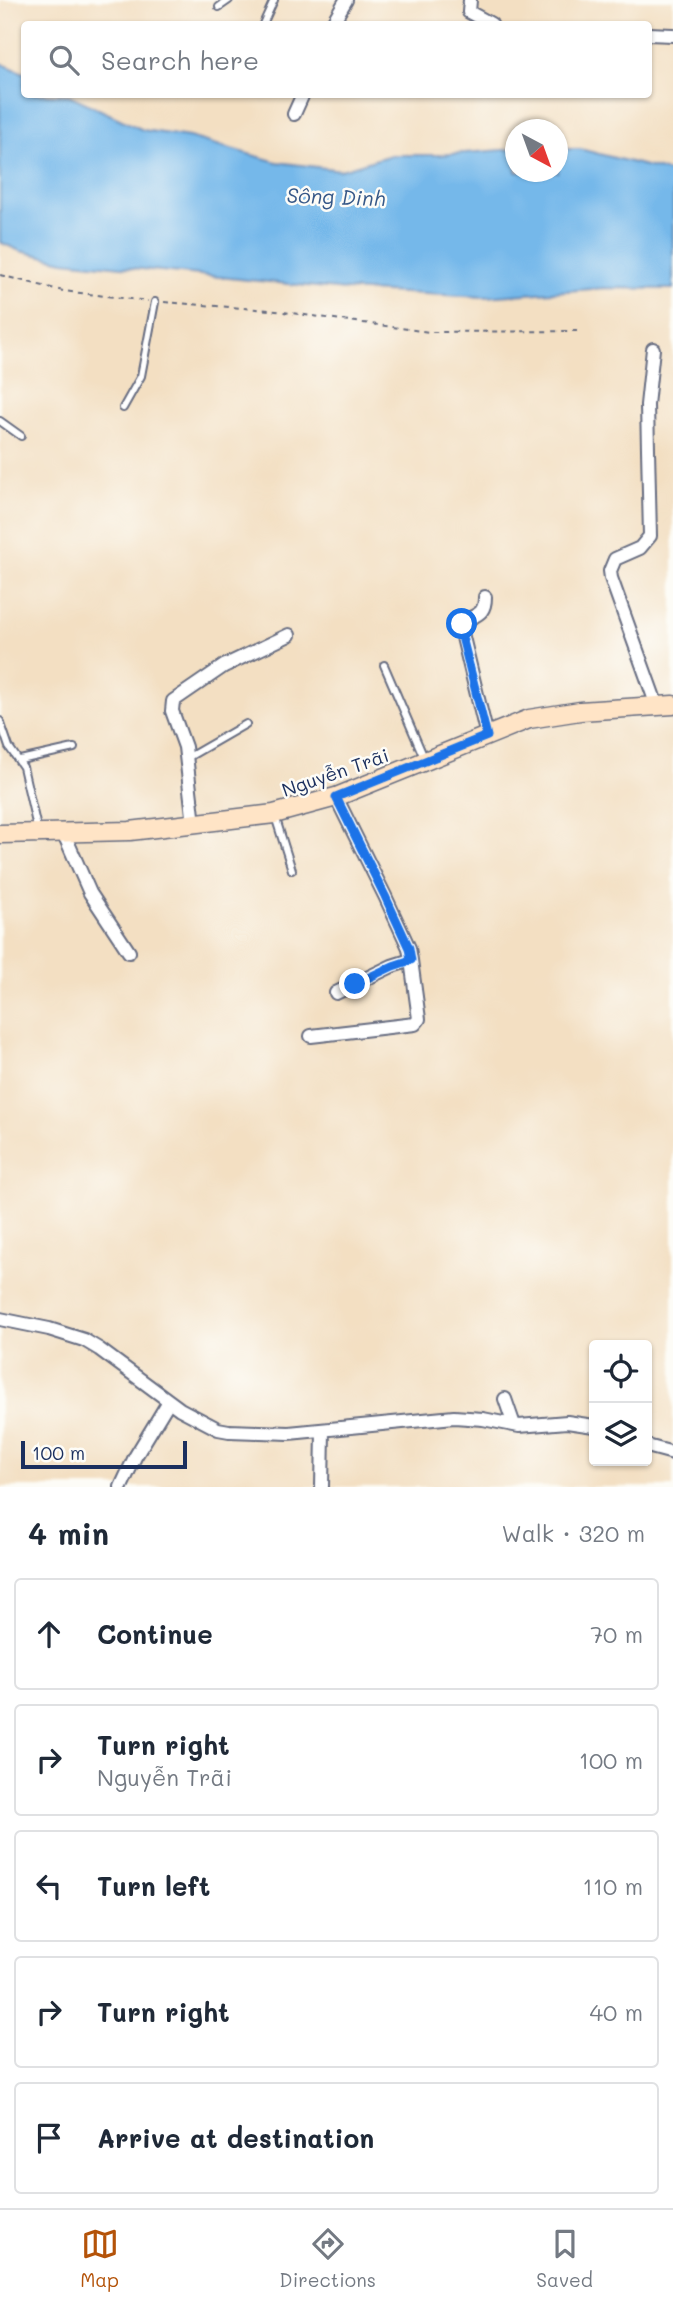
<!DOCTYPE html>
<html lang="en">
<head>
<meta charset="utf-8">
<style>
	:root { --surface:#fff; --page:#f6f6f7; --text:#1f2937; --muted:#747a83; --line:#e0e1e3; --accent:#b45309 }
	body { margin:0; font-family:Mali,sans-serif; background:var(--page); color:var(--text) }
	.controls { position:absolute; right:21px; bottom:21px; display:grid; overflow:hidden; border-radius:7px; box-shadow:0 2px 5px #0004 }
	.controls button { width:63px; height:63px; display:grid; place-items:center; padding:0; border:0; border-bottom:2px solid var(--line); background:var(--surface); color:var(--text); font:35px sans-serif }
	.compass { position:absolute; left:505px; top:119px; width:63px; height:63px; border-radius:50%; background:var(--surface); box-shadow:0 2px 5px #0004; rotate:139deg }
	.scale { position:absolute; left:21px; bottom:18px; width:166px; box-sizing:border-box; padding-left:7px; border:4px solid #1b2f5e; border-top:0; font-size:19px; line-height:24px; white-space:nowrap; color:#1b2f5e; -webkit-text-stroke:5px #fdfcf7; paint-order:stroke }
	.stop { position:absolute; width:21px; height:21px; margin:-16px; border:5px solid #1a73e8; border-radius:50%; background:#fff }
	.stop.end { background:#1a73e8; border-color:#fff; box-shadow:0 2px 7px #0008 }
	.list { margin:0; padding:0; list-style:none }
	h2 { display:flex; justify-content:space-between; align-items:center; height:91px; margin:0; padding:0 28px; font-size:30px }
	h2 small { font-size:23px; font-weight:400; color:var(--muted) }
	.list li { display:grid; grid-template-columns:46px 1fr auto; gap:21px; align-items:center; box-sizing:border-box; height:112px; margin:0 14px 14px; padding:0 14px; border:2px solid var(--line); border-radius:7px }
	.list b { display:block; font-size:26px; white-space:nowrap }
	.list p { margin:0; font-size:23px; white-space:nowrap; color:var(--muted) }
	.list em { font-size:23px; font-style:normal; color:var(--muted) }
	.icon { flex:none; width:38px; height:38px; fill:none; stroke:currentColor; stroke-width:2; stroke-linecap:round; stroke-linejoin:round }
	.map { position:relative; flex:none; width:673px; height:1487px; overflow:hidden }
	.search { position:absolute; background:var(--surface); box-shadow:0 2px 5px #0004; left:21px; right:21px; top:21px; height:77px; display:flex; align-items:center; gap:18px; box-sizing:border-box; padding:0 24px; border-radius:7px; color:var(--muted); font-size:26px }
	.sheet { height:721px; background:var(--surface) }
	nav { display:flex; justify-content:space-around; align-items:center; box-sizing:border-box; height:98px; border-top:2px solid var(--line); background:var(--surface); font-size:19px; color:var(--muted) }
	nav a { display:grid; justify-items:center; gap:4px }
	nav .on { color:var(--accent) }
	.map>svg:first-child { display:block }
</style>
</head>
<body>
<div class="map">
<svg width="673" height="1487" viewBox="0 0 673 1487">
	<rect width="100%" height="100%" fill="#fdfcf7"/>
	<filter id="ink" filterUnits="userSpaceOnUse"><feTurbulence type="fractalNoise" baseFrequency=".0143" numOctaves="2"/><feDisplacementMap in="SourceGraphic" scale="14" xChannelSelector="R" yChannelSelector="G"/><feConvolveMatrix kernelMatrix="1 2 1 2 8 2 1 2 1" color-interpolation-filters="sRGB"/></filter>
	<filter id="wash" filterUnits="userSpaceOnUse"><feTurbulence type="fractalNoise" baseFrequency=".00686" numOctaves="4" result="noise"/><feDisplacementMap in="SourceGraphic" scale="28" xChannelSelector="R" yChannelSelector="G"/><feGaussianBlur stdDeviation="1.57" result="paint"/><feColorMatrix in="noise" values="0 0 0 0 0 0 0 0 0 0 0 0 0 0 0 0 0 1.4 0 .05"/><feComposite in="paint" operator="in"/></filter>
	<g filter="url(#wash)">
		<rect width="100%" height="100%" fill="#f3dfc2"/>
		<path fill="#74b8ea" stroke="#4874a4" stroke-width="2" d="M0,63L24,73V94L69,95L143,130L189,137L277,162L341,170L391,155H439L515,149L516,172H558V149H580L673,173V289L605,288L484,297L346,290L64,261L20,251L0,242Z"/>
	</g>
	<g filter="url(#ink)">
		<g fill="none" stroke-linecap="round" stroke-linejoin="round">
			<defs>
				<path id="lane" d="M219,7L229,0
					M263,24L274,0
					M123,408L141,376L155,302
					M0,421L21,436
					M384,665L425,760
					M0,721L9,747L23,767L38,832
					M187,758L246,724
					M20,760L74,748
					M275,816L292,870"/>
				<path id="street" d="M470,0L469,12L491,24
					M332,24L346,0
					M648,34L673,35
					M294,114L303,94
					M653,349L647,405L650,536L640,548L615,559L610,571L611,578L657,706
					M485,597C485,616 475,614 462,623L461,629L487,736
					M336,797L385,896L409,948L411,960L392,966L336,993
					M194,824L185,747L172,711L173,701L224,666L289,635
					M64,834L90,893L129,952
					M311,1036L415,1024L419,1019L411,960
					M0,1319L49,1329L84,1340L99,1349L180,1409L218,1429L229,1431L289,1433L454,1417L483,1419L519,1426L567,1422L594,1426
					M505,1399L514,1425
					M647,1446L673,1453
					M121,1487L135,1457L169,1401
					M322,1487L323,1431"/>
				<path id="secondary" d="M0,834L130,831L274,814L336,797L529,719L580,711L673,705"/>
			</defs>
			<use href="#lane" stroke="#676d81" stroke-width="10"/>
			<use href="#street" stroke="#676d81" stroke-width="16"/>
			<use href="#secondary" stroke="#676d81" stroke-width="21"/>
			<path stroke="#676d81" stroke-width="2" stroke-dasharray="5 5" stroke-linecap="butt" d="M0,275L63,291L148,301
				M164,302L269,310L429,332L577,331"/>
			<use href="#lane" stroke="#fff" stroke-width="6"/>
			<use href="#street" stroke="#fff" stroke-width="12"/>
			<use href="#secondary" stroke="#ffe4c6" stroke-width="18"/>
		</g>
	</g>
	<g fill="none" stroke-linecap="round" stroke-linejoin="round" filter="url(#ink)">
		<path stroke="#1a73e8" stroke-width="9" d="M355,984L393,966L411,960L409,948L385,896L336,797L487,736L460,629L462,624"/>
	</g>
	<g text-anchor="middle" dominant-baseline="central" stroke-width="5" stroke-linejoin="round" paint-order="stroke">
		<g font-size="19" fill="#1b2f5e" stroke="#fdfcf7">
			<text transform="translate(335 772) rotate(-19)">Nguyễn Trãi</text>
		</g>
		<g font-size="21" font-style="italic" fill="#365888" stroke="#fdfcf7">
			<text transform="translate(336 196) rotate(2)">Sông Dinh</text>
		</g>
	</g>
</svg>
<div class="controls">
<button><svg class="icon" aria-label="locate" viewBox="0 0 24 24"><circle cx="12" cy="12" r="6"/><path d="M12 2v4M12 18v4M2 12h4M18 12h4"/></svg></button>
<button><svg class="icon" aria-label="layers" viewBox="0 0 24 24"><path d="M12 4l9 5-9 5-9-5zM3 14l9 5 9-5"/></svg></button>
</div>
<svg class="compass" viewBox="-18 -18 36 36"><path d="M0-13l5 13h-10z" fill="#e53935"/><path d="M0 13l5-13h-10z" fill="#747a83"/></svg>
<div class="scale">100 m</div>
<div class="stop" style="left:462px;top:624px"></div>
<div class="stop end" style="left:355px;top:984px"></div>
<div class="search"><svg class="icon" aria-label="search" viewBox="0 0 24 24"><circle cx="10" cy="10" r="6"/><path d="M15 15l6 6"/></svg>Search here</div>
</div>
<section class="sheet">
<h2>4 min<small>Walk · 320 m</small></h2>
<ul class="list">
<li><svg class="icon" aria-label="ahead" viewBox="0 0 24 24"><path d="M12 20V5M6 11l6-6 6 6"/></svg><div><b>Continue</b></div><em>70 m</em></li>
<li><svg class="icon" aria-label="right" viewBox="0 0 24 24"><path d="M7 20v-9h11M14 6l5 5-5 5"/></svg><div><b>Turn right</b><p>Nguyễn Trãi</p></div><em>100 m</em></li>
<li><svg class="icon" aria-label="left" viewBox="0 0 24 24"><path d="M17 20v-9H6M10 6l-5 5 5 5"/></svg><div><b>Turn left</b></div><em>110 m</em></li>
<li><svg class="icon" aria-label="right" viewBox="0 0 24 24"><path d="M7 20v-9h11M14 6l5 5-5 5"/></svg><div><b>Turn right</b></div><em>40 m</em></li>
<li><svg class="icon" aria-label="arrive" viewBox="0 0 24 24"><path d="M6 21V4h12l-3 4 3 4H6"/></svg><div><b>Arrive at destination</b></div></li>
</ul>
</section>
<nav>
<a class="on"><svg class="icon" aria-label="map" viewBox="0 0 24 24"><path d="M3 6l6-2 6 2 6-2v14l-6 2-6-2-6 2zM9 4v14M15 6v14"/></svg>Map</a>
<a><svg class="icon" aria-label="directions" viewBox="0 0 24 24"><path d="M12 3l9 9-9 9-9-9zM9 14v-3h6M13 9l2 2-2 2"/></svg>Directions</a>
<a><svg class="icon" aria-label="saved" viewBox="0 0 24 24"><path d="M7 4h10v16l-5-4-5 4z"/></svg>Saved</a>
</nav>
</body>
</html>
